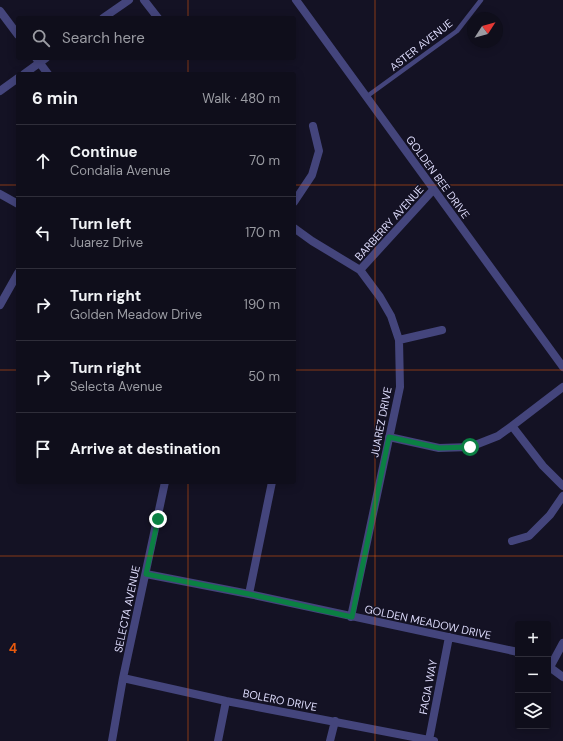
<!DOCTYPE html>
<html lang="en">
<head>
<meta charset="utf-8">
<style>
	:root { --surface:#0f0e1b; --page:#181724; --text:#f1f3f6; --muted:#9b9ca3; --line:#2f2e3a }
	body { margin:0; font-family:"DM Sans",sans-serif; background:var(--page); color:var(--text) }
	.controls { position:absolute; right:12px; bottom:12px; display:grid; overflow:hidden; border-radius:4px; box-shadow:0 2px 10px #0003 }
	.controls button { width:36px; height:36px; display:grid; place-items:center; padding:0; border:0; border-bottom:1px solid var(--line); background:var(--surface); color:var(--text); font:20px sans-serif }
	.compass { position:absolute; left:467px; top:12px; width:36px; height:36px; border-radius:50%; background:var(--surface); box-shadow:0 2px 10px #0003; rotate:54deg }
	.stop { position:absolute; width:12px; height:12px; margin:-9px; border:3px solid #0b8043; border-radius:50%; background:#fff }
	.stop.end { background:#0b8043; border-color:#fff; box-shadow:0 1px 4px #0008 }
	.list { margin:0; padding:0; list-style:none }
	h2 { display:flex; justify-content:space-between; align-items:center; height:52px; margin:0; padding:0 16px; font-size:17px }
	h2 small { font-size:13px; font-weight:400; color:var(--muted) }
	.list li { display:grid; grid-template-columns:26px 1fr auto; gap:12px; align-items:center; box-sizing:border-box; height:72px; padding:0 16px; border-top:1px solid var(--line) }
	.list b { display:block; font-size:15px; white-space:nowrap }
	.list p { margin:0; font-size:13px; white-space:nowrap; color:var(--muted) }
	.list em { font-size:13px; font-style:normal; color:var(--muted) }
	.icon { flex:none; width:22px; height:22px; fill:none; stroke:currentColor; stroke-width:2; stroke-linecap:round; stroke-linejoin:round }
	.map { position:relative; flex:none; width:563px; height:741px; overflow:hidden }
	.search { position:absolute; background:var(--surface); box-shadow:0 2px 10px #0003; left:16px; top:16px; width:280px; height:44px; display:flex; align-items:center; gap:10px; box-sizing:border-box; padding:0 14px; border-radius:4px; color:var(--muted); font-size:15px }
	.panel { position:absolute; background:var(--surface); box-shadow:0 2px 10px #0003; left:16px; top:72px; width:280px; height:412px; border-radius:4px }
	.map>svg:first-child { display:block }
</style>
</head>
<body>
<div class="map">
<svg width="563" height="741" viewBox="0 0 563 741">
	<rect width="100%" height="100%" fill="#141224"/>
	<g fill="none" stroke-linecap="round" stroke-linejoin="round">
		<path stroke="#44457c" stroke-width="4.5" d="M366,97L457,31L481,0"/>
		<path stroke="#44457c" stroke-width="8" d="M144,0L158,18
			M296,0L563,367
			M0,11L18,35
			M103,18L129,0
			M36,58L48,74
			M24,74L46,58
			M0,91L18,78
			M0,194L18,204
			M294,202L312,175L319,151L313,126
			M294,228L312,241L360,270L380,297L391,316L399,340L400,387L351,617
			M360,270L433,190
			M0,305L18,273
			M399,340L442,330
			M512,426L543,466L563,486
			M389,437L439,448L470,447L498,436L512,426L563,387
			M512,541L529,536L550,515L563,496
			M146,574L249,594L518,652
			M249,594L272,482
			M548,666L563,677
			M550,667L563,643
			M123,678L226,701L434,741
			M429,740L449,637
			M112,741L123,678L165,482
			M218,741L226,701
			M330,741L335,721"/>
	</g>
	<g fill="none" stroke-linecap="round" stroke-linejoin="round">
		<path stroke="#0b8043" stroke-width="5" d="M158,519L146,574L249,594L352,617L389,437L439,448L470,447"/>
	</g>
	<path fill="none" stroke="#e8590c" stroke-width="1" stroke-opacity="0.55" d="M188,0V18M375,0V741M188,58V74M0,185H18M294,185H563M0,370H18M294,370H563M188,482V741M0,556H563"/>
	<g text-anchor="middle" dominant-baseline="central" stroke-width="3" stroke-linejoin="round" paint-order="stroke">
		<g font-size="11" fill="#dcdafa" stroke="#141224">
			<text transform="translate(421 45) rotate(-38)">ASTER AVENUE</text>
			<text transform="translate(438 177) rotate(54)">GOLDEN BEE DRIVE</text>
			<text transform="translate(389 223) rotate(-48)">BARBERRY AVENUE</text>
			<text transform="translate(381 422) rotate(-79)">JUAREZ DRIVE</text>
			<text transform="translate(127 609) rotate(-78)">SELECTA AVENUE</text>
			<text transform="translate(428 622) rotate(12)">GOLDEN MEADOW DRIVE</text>
			<text transform="translate(428 687) rotate(-79)">FACIA WAY</text>
			<text transform="translate(280 700) rotate(11)">BOLERO DRIVE</text>
		</g>
	</g>
	<g font-size="13" text-anchor="middle" font-weight="bold" fill="#e8590c" stroke="#141224" stroke-width="3" stroke-linejoin="round" paint-order="stroke">
		<text x="13" y="653">4</text>
	</g>
</svg>
<div class="controls">
<button>+</button>
<button>−</button>
<button><svg class="icon" aria-label="layers" viewBox="0 0 24 24"><path d="M12 4l9 5-9 5-9-5zM3 14l9 5 9-5"/></svg></button>
</div>
<svg class="compass" viewBox="-18 -18 36 36"><path d="M0-13l5 13h-10z" fill="#e53935"/><path d="M0 13l5-13h-10z" fill="#9b9ca3"/></svg>
<div class="stop" style="left:470px;top:447px"></div>
<div class="stop end" style="left:158px;top:519px"></div>
<div class="search"><svg class="icon" aria-label="search" viewBox="0 0 24 24"><circle cx="10" cy="10" r="6"/><path d="M15 15l6 6"/></svg>Search here</div>
<section class="panel">
<h2>6 min<small>Walk · 480 m</small></h2>
<ul class="list">
<li><svg class="icon" aria-label="ahead" viewBox="0 0 24 24"><path d="M12 20V5M6 11l6-6 6 6"/></svg><div><b>Continue</b><p>Condalia Avenue</p></div><em>70 m</em></li>
<li><svg class="icon" aria-label="left" viewBox="0 0 24 24"><path d="M17 20v-9H6M10 6l-5 5 5 5"/></svg><div><b>Turn left</b><p>Juarez Drive</p></div><em>170 m</em></li>
<li><svg class="icon" aria-label="right" viewBox="0 0 24 24"><path d="M7 20v-9h11M14 6l5 5-5 5"/></svg><div><b>Turn right</b><p>Golden Meadow Drive</p></div><em>190 m</em></li>
<li><svg class="icon" aria-label="right" viewBox="0 0 24 24"><path d="M7 20v-9h11M14 6l5 5-5 5"/></svg><div><b>Turn right</b><p>Selecta Avenue</p></div><em>50 m</em></li>
<li><svg class="icon" aria-label="arrive" viewBox="0 0 24 24"><path d="M6 21V4h12l-3 4 3 4H6"/></svg><div><b>Arrive at destination</b></div></li>
</ul>
</section>
</div>
</body>
</html>
